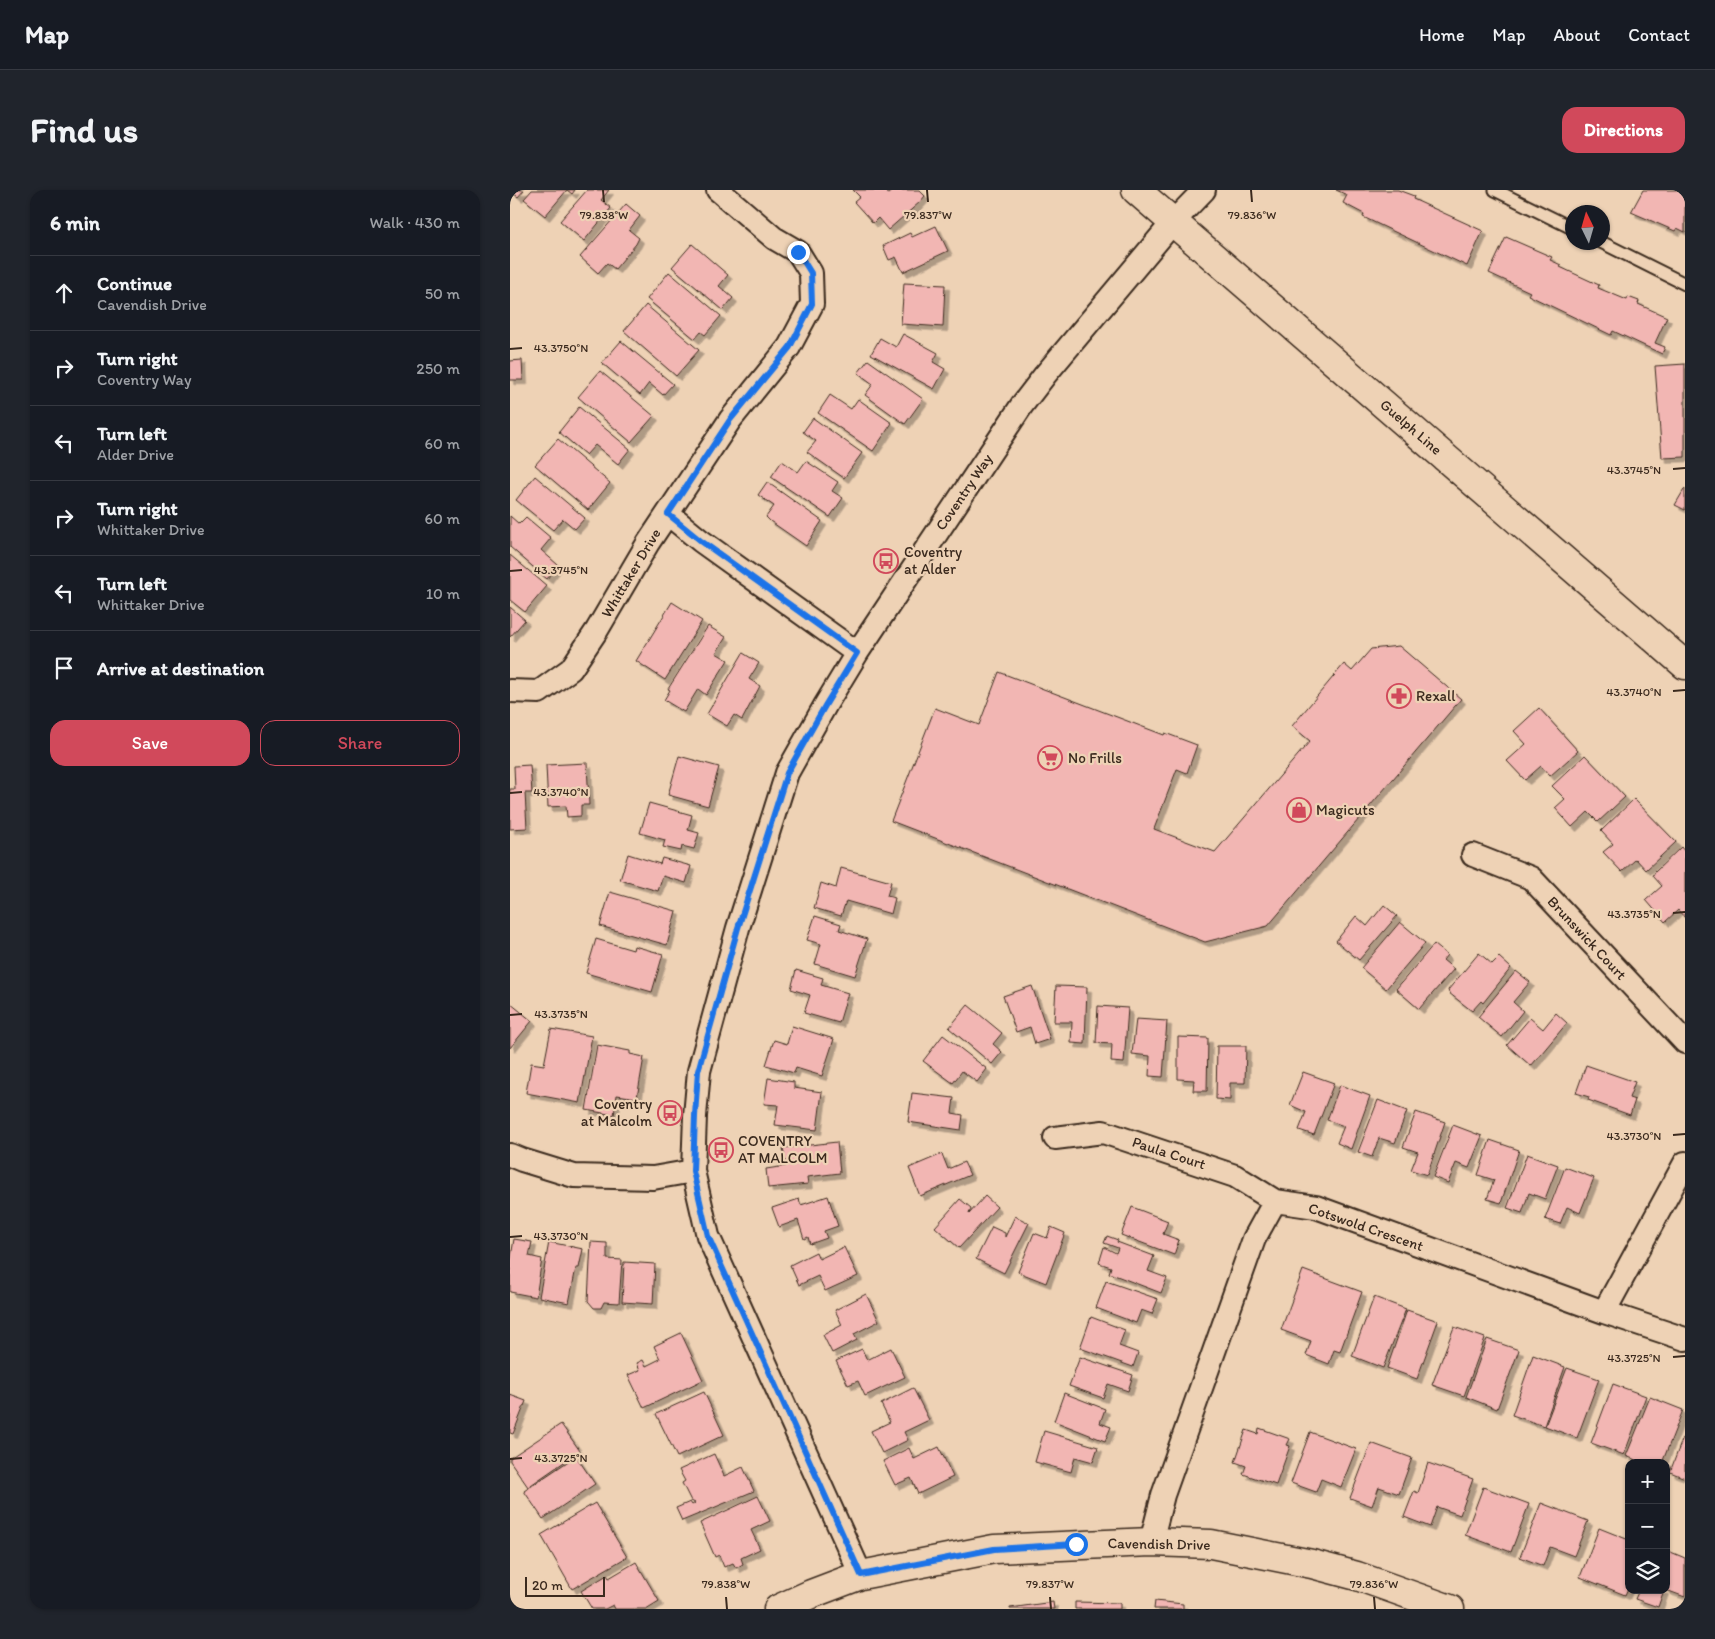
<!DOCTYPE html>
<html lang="en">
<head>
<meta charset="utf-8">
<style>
	:root { --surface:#171b24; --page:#20242c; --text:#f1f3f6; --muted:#9ea1a6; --line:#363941; --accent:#d1495b }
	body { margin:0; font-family:Itim,sans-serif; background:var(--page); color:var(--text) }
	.controls { position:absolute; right:15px; bottom:15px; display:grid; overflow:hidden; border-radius:10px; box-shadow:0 1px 4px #0004 }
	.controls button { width:45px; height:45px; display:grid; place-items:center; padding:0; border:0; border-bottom:1px solid var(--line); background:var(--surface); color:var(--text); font:25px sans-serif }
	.compass { position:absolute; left:1055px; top:15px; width:45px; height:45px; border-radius:50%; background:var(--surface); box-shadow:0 1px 4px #0004; rotate:355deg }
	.scale { position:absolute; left:15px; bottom:12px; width:80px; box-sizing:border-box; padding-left:5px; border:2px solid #3b2a1e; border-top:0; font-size:14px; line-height:18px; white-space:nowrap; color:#3b2a1e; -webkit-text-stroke:4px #eed2b5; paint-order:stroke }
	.stop { position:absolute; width:15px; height:15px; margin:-11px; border:4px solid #1a73e8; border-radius:50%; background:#fff }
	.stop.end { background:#1a73e8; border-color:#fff; box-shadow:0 1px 5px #0008 }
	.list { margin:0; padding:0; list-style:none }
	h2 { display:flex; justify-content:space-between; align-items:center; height:65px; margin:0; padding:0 20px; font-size:21px }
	h2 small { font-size:16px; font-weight:400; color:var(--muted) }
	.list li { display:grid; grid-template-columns:32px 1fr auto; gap:15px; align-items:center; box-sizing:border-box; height:75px; padding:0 20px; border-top:1px solid var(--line) }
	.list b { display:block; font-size:19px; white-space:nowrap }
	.list p { margin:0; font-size:16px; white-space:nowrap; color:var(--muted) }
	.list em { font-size:16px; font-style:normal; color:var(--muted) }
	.actions { display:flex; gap:10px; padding:15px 20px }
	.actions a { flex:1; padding:11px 0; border:1px solid var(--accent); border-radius:15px; text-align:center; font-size:18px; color:var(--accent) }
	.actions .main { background:var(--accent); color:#fff }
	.icon { flex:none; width:28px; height:28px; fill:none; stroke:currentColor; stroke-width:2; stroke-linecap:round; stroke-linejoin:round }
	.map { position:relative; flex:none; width:1175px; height:1419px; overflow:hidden; border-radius:15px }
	header { display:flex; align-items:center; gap:30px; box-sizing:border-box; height:70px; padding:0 25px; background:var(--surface); border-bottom:1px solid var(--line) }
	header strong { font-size:24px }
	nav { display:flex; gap:28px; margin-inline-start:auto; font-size:18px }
	.intro { display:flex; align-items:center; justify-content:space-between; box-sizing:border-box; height:120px; padding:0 30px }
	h1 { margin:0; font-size:35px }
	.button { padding:12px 22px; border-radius:15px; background:var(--accent); color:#fff; font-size:18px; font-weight:700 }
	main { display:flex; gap:30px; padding:0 30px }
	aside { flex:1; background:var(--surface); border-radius:15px; box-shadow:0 1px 4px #0004 }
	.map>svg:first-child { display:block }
</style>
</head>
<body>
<header>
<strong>Map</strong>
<nav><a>Home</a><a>Map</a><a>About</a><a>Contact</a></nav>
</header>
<div class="intro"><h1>Find us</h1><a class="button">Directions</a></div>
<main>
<aside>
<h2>6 min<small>Walk · 430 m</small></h2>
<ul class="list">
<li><svg class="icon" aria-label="ahead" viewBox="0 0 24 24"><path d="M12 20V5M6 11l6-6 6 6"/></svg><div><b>Continue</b><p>Cavendish Drive</p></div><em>50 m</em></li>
<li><svg class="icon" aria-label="right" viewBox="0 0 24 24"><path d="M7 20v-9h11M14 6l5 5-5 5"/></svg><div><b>Turn right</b><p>Coventry Way</p></div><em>250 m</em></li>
<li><svg class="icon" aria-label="left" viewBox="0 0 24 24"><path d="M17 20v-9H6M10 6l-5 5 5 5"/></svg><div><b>Turn left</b><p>Alder Drive</p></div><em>60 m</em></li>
<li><svg class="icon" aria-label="right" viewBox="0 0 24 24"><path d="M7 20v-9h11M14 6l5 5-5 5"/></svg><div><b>Turn right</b><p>Whittaker Drive</p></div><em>60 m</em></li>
<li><svg class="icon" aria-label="left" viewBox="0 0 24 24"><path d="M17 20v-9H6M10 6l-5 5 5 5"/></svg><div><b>Turn left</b><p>Whittaker Drive</p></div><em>10 m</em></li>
<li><svg class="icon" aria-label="arrive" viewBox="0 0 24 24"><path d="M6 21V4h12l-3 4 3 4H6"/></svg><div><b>Arrive at destination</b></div></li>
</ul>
<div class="actions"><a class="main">Save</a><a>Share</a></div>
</aside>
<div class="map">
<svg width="1175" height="1419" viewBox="0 0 1175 1419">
	<defs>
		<filter id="shadow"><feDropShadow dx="4.5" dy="4.5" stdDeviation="0" flood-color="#0004"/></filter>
	</defs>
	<rect width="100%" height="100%" fill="#eed2b5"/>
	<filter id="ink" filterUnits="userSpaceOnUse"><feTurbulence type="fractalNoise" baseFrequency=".02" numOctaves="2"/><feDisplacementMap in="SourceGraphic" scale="10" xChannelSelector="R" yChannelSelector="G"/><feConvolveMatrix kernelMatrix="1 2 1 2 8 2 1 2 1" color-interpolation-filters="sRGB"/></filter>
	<g filter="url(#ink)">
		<path fill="#f2b6b3" stroke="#3b2a1e" filter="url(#shadow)" d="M0,0H14L8,7Z
			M22,0H65L62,4L57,0L35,26L14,9Z
			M77,0H99L91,10L101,18L74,51L50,31Z
			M343,0H376L378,4L383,0H409L415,6L410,12L378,40L368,28L363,33L344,12L350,7Z
			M826,0H888L904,6L903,9L973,41L957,76L853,27L854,24L833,13L837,5Z
			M1133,0H1168L1175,3V42L1167,38L1165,41L1121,22Z
			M116,14L130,26L119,40L129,48L126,54L105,79L97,73L88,83L70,67Z
			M426,36L438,61L393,82L386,67L379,70L373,56L400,43L402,47Z
			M996,47L1042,67L1040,70L1051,75L1050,77L1089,95L1088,98L1117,110L1118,107L1129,111L1128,114L1157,127L1145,153L1155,157L1152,164L1103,141L1101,145L1018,105L1020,102L979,83Z
			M182,54L218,85L209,96L223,108L213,120L162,77Z
			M159,82L211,126L195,145L191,142L185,149L137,109Z
			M394,93L435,95L433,137L391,134Z
			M136,115L189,160L166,186L114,141Z
			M393,144L428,163L423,172L435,179L424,199L361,164L370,148L386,157Z
			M111,151L163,194L153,205L139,193L130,205L92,173Z
			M12,170L13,190H0V171Z
			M358,170L413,209L395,234L355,205L363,194L348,183Z
			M1175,174V267L1152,268L1145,176Z
			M90,181L144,226L121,252L68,207Z
			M320,205L341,219L348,209L382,233L363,261L308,223Z
			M69,217L120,259L108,274L85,255L76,265L49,242Z
			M303,228L352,263L334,288L297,262L306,251L293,242Z
			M48,249L100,293L78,320L25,275Z
			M272,271L288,282L296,271L328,292L322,301L333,308L320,327L261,287Z
			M25,286L75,328L65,339L53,329L43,340L6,310Z
			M257,292L312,331L296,356L260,331L256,327L264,316L248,305Z
			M1175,298V320L1165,315Z
			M0,326L9,334L16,327L41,348L31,360L48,375L37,389L0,357Z
			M0,365L37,396L15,422L0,410Z
			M162,412L192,431L155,490L126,471Z
			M0,417L15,430L0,447Z
			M198,436L216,447L206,463L218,470L196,505L188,499L174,522L154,510L160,500L158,499Z
			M889,456L951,509L758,736L695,752L381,631L425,518L469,535L489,482L654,545L655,543L687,555L677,583L667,579L644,639L705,662L800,551L782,536L834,474L842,481L861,459Z
			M233,463L249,473L239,489L250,496L232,530L224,525L217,536L197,524Z
			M1029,518L1068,561L1040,586L1031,576L1015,590L997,571L1016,554L1004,541Z
			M1075,565L1115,607L1088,632L1078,622L1062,637L1045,618L1055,609L1042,596Z
			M169,566L209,577L198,616L158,605Z
			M77,573L79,615H71V626L57,627L56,616L38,617L36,575Z
			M20,575L22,603H15L17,638L0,639V599H5L4,576Z
			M1124,609L1166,652L1136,680L1126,669L1112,682L1093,662L1103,654L1091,641Z
			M139,613L182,625L178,640L189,643L184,659L172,656L171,661L153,657L155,650L130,643Z
			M1171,657L1175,662V728L1168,720L1155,732L1136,710L1152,696L1143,686L1145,682Z
			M118,664L150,674L152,668L181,676L176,693L153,686L148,701L110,690Z
			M331,678L381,692L377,706L385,708L381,724L336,711L331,726L304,718L311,693L326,698Z
			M100,702L166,721L157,755L90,736Z
			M874,715L887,726L849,770L826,751L846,726L857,736Z
			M305,726L331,734L329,740L357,749L345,786L305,774L311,754L297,750Z
			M890,732L915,753L876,799L851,778Z
			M86,749L123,760L124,756L153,764L142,802L76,783Z
			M924,754L937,765L933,770L944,779L909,819L886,799Z
			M969,763L982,774L989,767L1001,778L973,813L971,811L962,821L939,803L938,800Z
			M286,780L313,788L311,795L338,803L329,833L294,823L300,805L281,799Z
			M1006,781L1020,792L1003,812L1013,821L992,847L968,827Z
			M522,796L540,849L525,854L520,837L506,842L493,806Z
			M546,796L577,797L575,854L561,853L562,832H544Z
			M0,813L22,831L0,858Z
			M458,815L492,843L483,854L492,862L482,874L439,838Z
			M588,816L618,818L614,873L601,872L602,854L586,853Z
			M1046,823L1057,833L1021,876L997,855L1020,828L1033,839Z
			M626,829L657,831L653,887L639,886L640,866L622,864Z
			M282,836L324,849L312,886L286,878L284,883L256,875L264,850L277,854Z
			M41,839L82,846L70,913L16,903L21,873L34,875Z
			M433,845L477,879L467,892L452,881L443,893L413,871Z
			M668,847L698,848L697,901H683L684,890L668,889Z
			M87,855L120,861V864L134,867L127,908L107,905L104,925L76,920Z
			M707,856H736L735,893H720V910L706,909Z
			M1076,875L1125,892L1119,908L1125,910L1120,925L1078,910L1079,907L1066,903Z
			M793,882L824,893L804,945L789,940L796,922L780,915Z
			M258,888L284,892V898L312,902L307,940L265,935L268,915L254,914Z
			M830,895L860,906L841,959L827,953L834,936L817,930Z
			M402,903L444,908L442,923L453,925L451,940L398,932Z
			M868,910L897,921L885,953L869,948L862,967L848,962Z
			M906,922L935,932L917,985L901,980L908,962L893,957Z
			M943,935L972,946L959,978L946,973L938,993L923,987Z
			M980,950L1009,960L991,1013L977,1009L984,990L968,985Z
			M327,952L330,983L297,987L298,994L258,998L256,979L276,976L273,958Z
			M432,964L438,979L454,972L460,985L410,1006L399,978Z
			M1017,964L1048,975L1035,1009L1019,1003L1012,1023L997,1018Z
			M1055,977L1084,988L1070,1023L1057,1017L1050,1034L1035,1029Z
			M318,1006L328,1036L314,1041L317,1048L300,1054L298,1047L294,1049L288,1030L269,1037L262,1018L289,1009L291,1015Z
			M475,1006L487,1017L449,1058L425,1037L450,1009L461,1018L459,1024Z
			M622,1017L658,1031L653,1044L669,1050L664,1065L611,1045Z
			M505,1026L519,1033L494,1083L466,1069L482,1037L495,1043V1047Z
			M541,1037L555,1043L536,1093L508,1082L524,1043L537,1048Z
			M597,1046L608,1050L607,1052L644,1066L638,1081L657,1088L651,1103L599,1083L601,1077L589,1073L594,1057L606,1063L608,1058L594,1053Z
			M4,1049L22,1052L19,1066L32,1069L26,1107L0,1102V1073Z
			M39,1052L73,1059L69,1078H66L59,1113L29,1107Z
			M81,1052L97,1053V1069L112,1070L109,1113L94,1112L91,1118H84L78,1111Z
			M334,1057L348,1086L315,1101L308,1086L289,1095L280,1075L306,1062L309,1069Z
			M114,1072L145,1074L143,1114L112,1112Z
			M793,1080L852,1102L830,1162L824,1160L819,1174L796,1165L801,1151L771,1140Z
			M596,1091L648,1109L642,1124L631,1120L626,1133L586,1118Z
			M356,1104L369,1131L344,1144L347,1150L322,1163L313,1145L332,1135L325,1120Z
			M864,1107L896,1119L873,1178L842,1166Z
			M897,1120L928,1131L907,1189L877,1178Z
			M581,1127L615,1140L609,1156L628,1163L623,1177L570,1158Z
			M944,1137L975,1148L954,1206L922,1195Z
			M171,1143L193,1190L134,1218L118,1185L130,1180L127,1173L133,1170L136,1176L150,1169L144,1156Z
			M977,1149L1009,1160L987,1219L956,1207Z
			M381,1158L395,1187L355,1206L348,1191L338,1195L326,1171L352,1159L357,1170Z
			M1023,1165L1055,1177L1034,1236L1002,1225Z
			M570,1167L623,1185L618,1201L598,1194L593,1208L559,1196Z
			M1057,1178L1089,1189L1067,1248L1035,1236Z
			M1103,1194L1136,1206L1114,1265L1081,1253Z
			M403,1198L419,1230L394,1242L398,1250L372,1263L361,1241L380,1232L371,1214Z
			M194,1202L214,1245L167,1267L146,1224Z
			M554,1203L595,1219L590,1233L601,1237L595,1251L544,1231Z
			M0,1205L16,1211L3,1244L0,1243Z
			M1140,1207L1173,1220L1152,1273H1133L1116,1266Z
			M51,1234L70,1261L18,1297L0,1271V1268Z
			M749,1238L780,1249L777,1255L780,1256L766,1295L733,1284L736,1276L725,1272L736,1240L748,1244Z
			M534,1241L588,1257L583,1272L565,1267L561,1282L525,1272Z
			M800,1242L846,1259L831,1297L811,1289L806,1302L781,1293Z
			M1175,1242V1288L1160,1282Z
			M861,1253L902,1268L889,1304L869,1297L862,1316L840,1308Z
			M429,1257L443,1287L408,1304L401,1288L385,1295L373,1271L399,1258L404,1269Z
			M204,1264L214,1286L233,1277L244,1301L172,1331L166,1318L180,1312L182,1315L185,1313L181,1311L172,1293L175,1291L169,1280Z
			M66,1266L85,1294L33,1329L14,1301Z
			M918,1273L963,1289L950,1325L927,1317L920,1337L894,1327L904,1301L908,1303Z
			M973,1297L1019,1314L1001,1362L955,1345Z
			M248,1306L260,1331L241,1340L250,1359L231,1368L233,1374L226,1378L223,1373L214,1377L209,1365L205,1367L190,1333Z
			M85,1313L117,1367L62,1399L31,1345Z
			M1031,1313L1078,1331L1064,1366L1040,1357L1033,1376L1010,1367Z
			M1089,1338L1119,1350V1396L1115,1405L1070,1387Z
			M1156,1360L1175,1368V1407L1156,1400Z
			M126,1372L149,1411L136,1419H105L103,1415L95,1419H82L71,1401L97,1385L99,1388Z
			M1129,1400H1154L1148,1417L1125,1409Z
			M645,1411L673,1414V1419H644Z
			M543,1412L544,1419H500V1418Z
			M565,1412L610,1413V1419H565Z"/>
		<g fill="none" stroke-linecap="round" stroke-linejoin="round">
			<defs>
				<path id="lane" d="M985,0L1062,38
					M1091,52L1175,94"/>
				<path id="street" d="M158,324L191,351L347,463
					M0,501L29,502L61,479L87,440L138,353L220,230L279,157L302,114L301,83L288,62L264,48L208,0
					M963,665L1021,688L1175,852
					M545,948L593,942L725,986L765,1011
					M0,965L12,970L64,986L143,988L183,981
					M1094,1122L1175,973
					M641,1352L653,1305L744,1049L765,1011L806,1017L1094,1122L1175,1149
					M351,1385L198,1046L183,981L185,926L189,881L228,738L277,583L316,514L347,463L512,215L535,185L664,31L694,0"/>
				<path id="secondary" d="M626,0L1175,475
					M268,1419L301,1404L351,1385L484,1359L641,1352L701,1354L802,1374L847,1386L940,1419"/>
			</defs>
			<use href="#lane" stroke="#3b2a1e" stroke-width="15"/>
			<use href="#street" stroke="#3b2a1e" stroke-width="26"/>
			<use href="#secondary" stroke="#3b2a1e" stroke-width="31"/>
			<use href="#lane" stroke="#eed2b5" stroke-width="11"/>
			<use href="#street" stroke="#eed2b5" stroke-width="22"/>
			<use href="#secondary" stroke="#eed2b5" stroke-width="28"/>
		</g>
	</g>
	<g fill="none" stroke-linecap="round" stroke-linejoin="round" filter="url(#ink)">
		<path stroke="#1a73e8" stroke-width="6" d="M288,62L301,83L302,114L280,157L220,230L158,324L191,351L347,463L316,514L277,583L228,738L188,881L185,926L183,981L198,1046L351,1385L484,1359L566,1354"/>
	</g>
	<path fill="none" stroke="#3b2a1e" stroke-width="2" d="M93,0L94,12M417,0L418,12M741,0L742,12M0,159L12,158M1163,279L1175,278M0,381L12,380M1163,501L1175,500M0,603L12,602M1163,723L1175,722M0,825L12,824M1163,945L1175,944M0,1047L12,1046M1163,1167L1175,1166M0,1269L12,1268M216,1407L217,1419M540,1407L541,1419M864,1407L865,1419"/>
	<defs>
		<symbol id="bus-ring" viewBox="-11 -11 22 22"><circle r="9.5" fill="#eed2b5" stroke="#d1495b" stroke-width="1.5"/><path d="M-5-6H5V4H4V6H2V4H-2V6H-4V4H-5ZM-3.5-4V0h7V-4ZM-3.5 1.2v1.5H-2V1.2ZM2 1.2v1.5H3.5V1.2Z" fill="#d1495b"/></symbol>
		<symbol id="pharmacy-ring" viewBox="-11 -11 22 22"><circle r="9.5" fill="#eed2b5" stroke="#d1495b" stroke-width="1.5"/><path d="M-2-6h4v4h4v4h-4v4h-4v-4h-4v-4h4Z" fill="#d1495b"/></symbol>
		<symbol id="supermarket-ring" viewBox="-11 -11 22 22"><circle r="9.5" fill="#eed2b5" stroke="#d1495b" stroke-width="1.5"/><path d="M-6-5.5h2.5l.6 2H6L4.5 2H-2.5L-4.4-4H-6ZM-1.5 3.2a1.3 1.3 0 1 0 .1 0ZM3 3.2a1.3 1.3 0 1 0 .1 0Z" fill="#d1495b"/></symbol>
		<symbol id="shop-ring" viewBox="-11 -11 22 22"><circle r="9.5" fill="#eed2b5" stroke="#d1495b" stroke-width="1.5"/><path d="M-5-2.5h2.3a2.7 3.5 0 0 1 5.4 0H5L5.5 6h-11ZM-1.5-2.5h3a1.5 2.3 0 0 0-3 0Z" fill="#d1495b"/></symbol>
	</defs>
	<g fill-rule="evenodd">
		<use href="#bus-ring" x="362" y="357" width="28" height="28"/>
		<use href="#pharmacy-ring" x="875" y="492" width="28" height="28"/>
		<use href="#supermarket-ring" x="526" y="554" width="28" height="28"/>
		<use href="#shop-ring" x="775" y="606" width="28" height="28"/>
		<use href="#bus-ring" x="146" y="909" width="28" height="28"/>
		<use href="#bus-ring" x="197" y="946" width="28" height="28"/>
	</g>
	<g text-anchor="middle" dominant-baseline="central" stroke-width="4.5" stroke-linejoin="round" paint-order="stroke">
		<g font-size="15" fill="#3b2a1e" stroke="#eed2b5">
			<text transform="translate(901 237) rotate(41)">Guelph Line</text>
			<text transform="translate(454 302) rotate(-56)">Coventry Way</text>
			<text transform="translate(121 383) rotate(-59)">Whittaker Drive</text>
			<text transform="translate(1077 748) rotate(47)">Brunswick Court</text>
			<text transform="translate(659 963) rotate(18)">Paula Court</text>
			<text transform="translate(856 1037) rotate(19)">Cotswold Crescent</text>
			<text transform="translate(649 1354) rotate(1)">Cavendish Drive</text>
		</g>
		<g font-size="15" fill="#3b2a1e" stroke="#eed2b5" text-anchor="start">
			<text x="394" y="362">Coventry<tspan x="394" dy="17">at Alder</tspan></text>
			<text x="906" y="506">Rexall</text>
			<text x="558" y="568">No Frills</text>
			<text x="806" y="620">Magicuts</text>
			<text x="142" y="914" text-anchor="end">Coventry<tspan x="142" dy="17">at Malcolm</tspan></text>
			<text x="228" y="951">COVENTRY<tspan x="228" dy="17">AT MALCOLM</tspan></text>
		</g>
	</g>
	<g font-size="12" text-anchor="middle" fill="#3b2a1e" stroke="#eed2b5" stroke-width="4.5" stroke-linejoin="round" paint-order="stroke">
		<text x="94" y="29">79.838°W</text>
		<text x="418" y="29">79.837°W</text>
		<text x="742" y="29">79.836°W</text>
		<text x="51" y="162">43.3750°N</text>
		<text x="1124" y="284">43.3745°N</text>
		<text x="51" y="384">43.3745°N</text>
		<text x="1124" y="506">43.3740°N</text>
		<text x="51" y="606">43.3740°N</text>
		<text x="1124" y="728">43.3735°N</text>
		<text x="51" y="828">43.3735°N</text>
		<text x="1124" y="950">43.3730°N</text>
		<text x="51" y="1050">43.3730°N</text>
		<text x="1124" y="1172">43.3725°N</text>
		<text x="51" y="1272">43.3725°N</text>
		<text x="216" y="1398">79.838°W</text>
		<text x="540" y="1398">79.837°W</text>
		<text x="864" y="1398">79.836°W</text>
	</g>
</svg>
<div class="controls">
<button>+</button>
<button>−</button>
<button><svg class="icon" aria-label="layers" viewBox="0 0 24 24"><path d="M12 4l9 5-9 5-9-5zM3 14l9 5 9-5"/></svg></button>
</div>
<svg class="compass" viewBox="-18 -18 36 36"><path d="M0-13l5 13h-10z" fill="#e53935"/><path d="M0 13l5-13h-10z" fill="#9ea1a6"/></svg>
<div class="scale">20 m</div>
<div class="stop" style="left:566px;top:1354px"></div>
<div class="stop end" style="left:288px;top:62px"></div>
</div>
</main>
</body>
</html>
